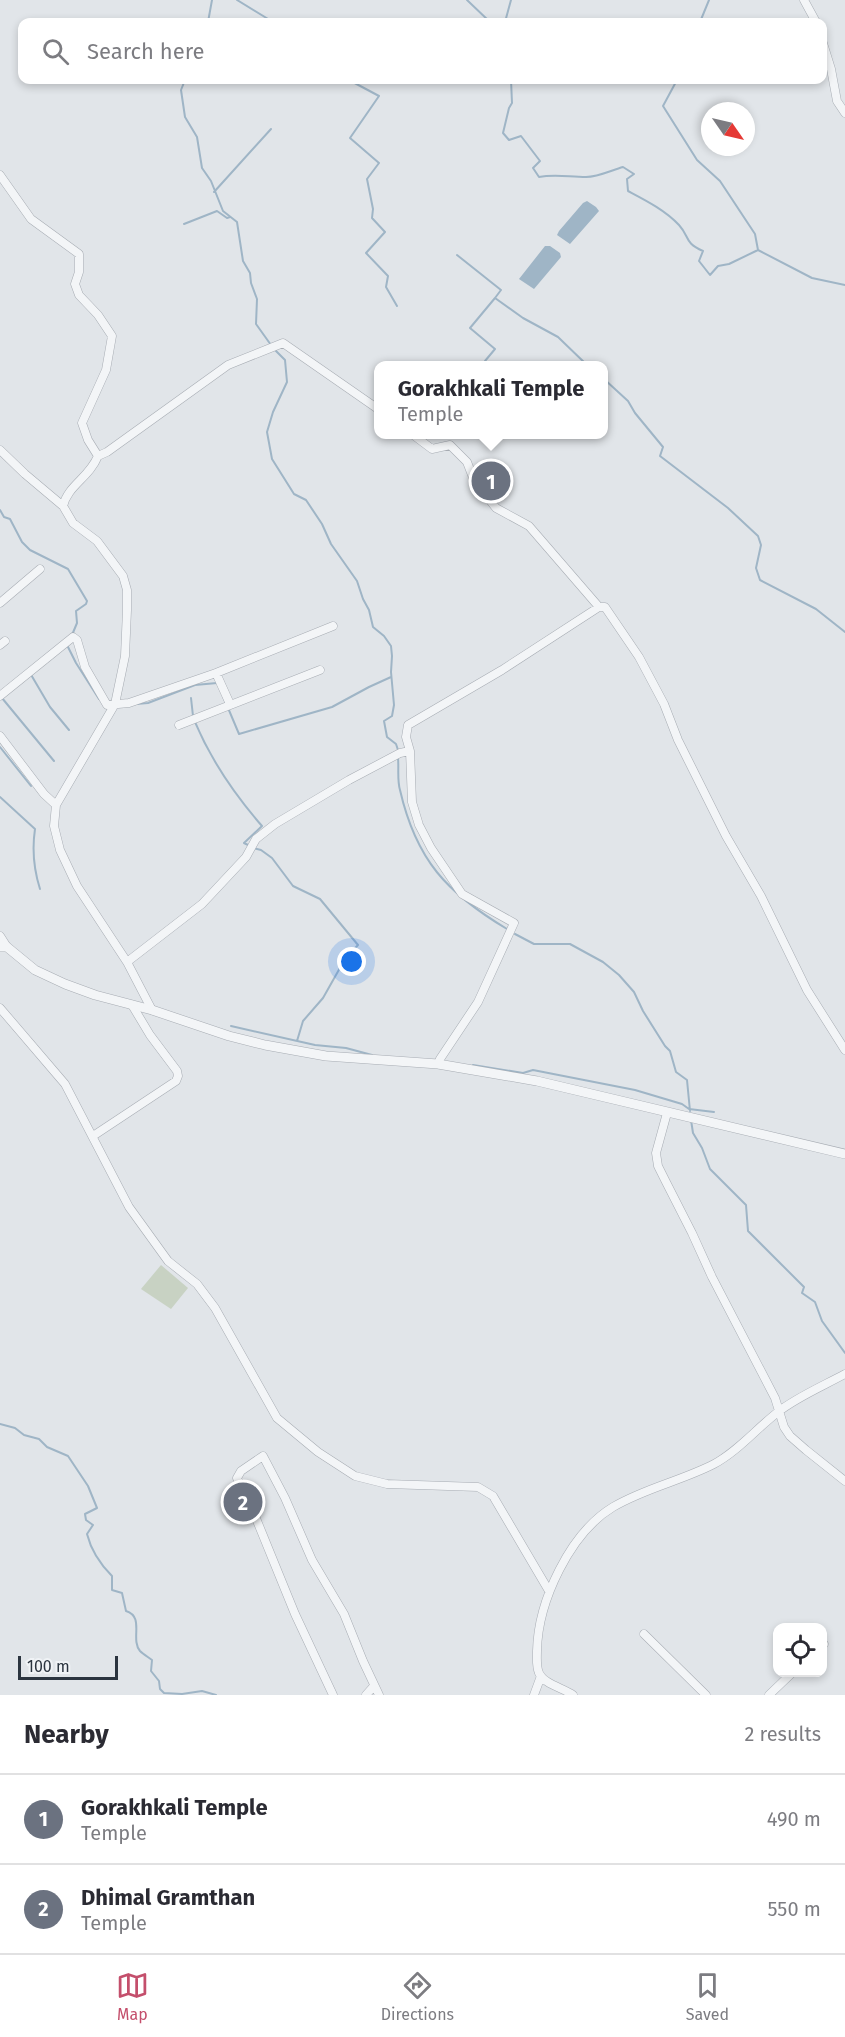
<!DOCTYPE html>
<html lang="en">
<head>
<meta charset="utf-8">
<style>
	:root { --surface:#fff; --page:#f7f7f7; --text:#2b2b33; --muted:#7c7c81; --line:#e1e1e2; --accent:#c44f6c }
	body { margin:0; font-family:"Fira Sans",sans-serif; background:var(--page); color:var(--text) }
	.controls { position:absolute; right:18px; bottom:18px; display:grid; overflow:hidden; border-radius:12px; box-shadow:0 3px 9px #0003 }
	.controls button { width:54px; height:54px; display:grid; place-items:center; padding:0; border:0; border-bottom:2px solid var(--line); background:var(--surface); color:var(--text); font:30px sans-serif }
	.compass { position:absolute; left:701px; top:102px; width:54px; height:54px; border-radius:50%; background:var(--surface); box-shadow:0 3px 9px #0003; rotate:124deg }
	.scale { position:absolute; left:18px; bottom:15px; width:100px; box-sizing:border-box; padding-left:6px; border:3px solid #2b343f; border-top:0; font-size:16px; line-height:21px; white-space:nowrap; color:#2b343f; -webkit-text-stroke:4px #f0f3f6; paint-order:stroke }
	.you { position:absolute; left:352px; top:962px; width:21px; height:21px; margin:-15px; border:4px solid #fff; border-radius:50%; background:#1a73e8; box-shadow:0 0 0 9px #1a73e833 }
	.badge { display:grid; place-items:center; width:39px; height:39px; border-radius:50%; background:var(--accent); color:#fff; font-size:20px; font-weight:700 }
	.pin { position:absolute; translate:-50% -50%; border:3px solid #fff; box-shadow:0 2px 6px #0006 }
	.popup { position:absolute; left:374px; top:361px; width:234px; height:78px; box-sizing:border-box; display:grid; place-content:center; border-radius:12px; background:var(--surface); filter:drop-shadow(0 2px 4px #0005); font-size:20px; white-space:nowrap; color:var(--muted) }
	.popup b { font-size:22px; color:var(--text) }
	.popup::after { content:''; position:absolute; left:50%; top:100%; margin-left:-12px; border:12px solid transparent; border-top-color:var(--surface) }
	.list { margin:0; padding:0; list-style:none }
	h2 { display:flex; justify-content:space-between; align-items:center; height:78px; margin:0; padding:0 24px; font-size:26px }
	h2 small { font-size:20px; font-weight:400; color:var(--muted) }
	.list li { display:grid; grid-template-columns:39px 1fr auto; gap:18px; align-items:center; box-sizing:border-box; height:90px; padding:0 24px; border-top:2px solid var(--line) }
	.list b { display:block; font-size:22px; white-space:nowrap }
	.list p { margin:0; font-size:20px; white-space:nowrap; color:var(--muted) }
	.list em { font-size:20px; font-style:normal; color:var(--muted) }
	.icon { flex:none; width:33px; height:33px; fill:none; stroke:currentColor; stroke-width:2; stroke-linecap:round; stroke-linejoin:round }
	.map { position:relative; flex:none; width:845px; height:1695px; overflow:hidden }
	.search { position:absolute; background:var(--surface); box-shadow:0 3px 9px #0003; left:18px; right:18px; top:18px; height:66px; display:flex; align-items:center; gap:15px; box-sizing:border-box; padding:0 21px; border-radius:12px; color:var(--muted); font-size:22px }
	.sheet { height:258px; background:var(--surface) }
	nav { display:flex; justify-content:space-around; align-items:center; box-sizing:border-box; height:84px; border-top:2px solid var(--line); background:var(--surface); font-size:16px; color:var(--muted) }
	nav a { display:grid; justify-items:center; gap:3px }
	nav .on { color:var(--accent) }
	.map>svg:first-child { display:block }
</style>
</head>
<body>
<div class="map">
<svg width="845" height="1695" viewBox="0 0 845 1695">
	<rect width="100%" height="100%" fill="#e1e5e9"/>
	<path fill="#c8d2c3" d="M161,1265L188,1288L171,1309L141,1289Z"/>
	<path fill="#9fb5c6" d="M587,201L596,207L599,211L570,244L557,235L559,231L583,203Z
		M545,246H550L560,253L561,257L534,289L519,279Z"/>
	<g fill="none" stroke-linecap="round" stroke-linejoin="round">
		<path stroke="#9fb5c6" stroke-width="2" d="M237,0L273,22
			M467,0L490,22
			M208,22L212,0
			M505,22L511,0
			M700,22L709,0
			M185,80L181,90L185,117L197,137L202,168L211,181L223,211L237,222L243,261L250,273L251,283L257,299L256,324L271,345
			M349,80L379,96L350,138L379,163L367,179L373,209L372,218L385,232L366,253L388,276L386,287L397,306
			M511,80L512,103L509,108L503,133L509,140L521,136L540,161L533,168L539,177C555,174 569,177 586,177C598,177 612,170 623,167L634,174L627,179L628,191C645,200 665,210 679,225C690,237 684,243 703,251L699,261L710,275L718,266L729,264L758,250L812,278L845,285
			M677,80L663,106L697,160L720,181L755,234L758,250
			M214,192L271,129
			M184,224L217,211L227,218L230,217
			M457,255L501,290L495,298L523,318L558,337L588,366
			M274,349L285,360L287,382L273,412L267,432L272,459L294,494L306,500L322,524L331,544L357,581L363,599L369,610L373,627L384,636L391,646L392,656L391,672L394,705L392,716L384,721L387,737L396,744L398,750
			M483,366L485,361L495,349L470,328L495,298
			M604,379L628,401L635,413L663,447L660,456L728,508L758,536L761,545L756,568L760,580L816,609L845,632
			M0,510L4,517L10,519L22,542L30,550L68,569L87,601L86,604L76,611L77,623L72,635
			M67,645L76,663L99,699
			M30,673L50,707L69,730
			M223,696L239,734L332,707L369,687L391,677
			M2,698L54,761
			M191,698L193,716
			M136,704L148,703L195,685L217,683
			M195,722C211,760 235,795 262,826L244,843L248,845
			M0,747L31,786
			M398,758C399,768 397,780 400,790C416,860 447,893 507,929
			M0,797L35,829C32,849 34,870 40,889
			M253,848L261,850L272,858L293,886L320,899L358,945L345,959L323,998L303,1021L297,1041
			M515,934L534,944H570L603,962L619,975L634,992L643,1011L665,1046L670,1051L676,1072L687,1080L690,1111
			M231,1026L315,1045L346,1048L372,1055
			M473,1065L523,1073L533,1070L635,1090L682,1104L689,1109L714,1112
			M691,1120L693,1133L702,1148L710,1169L746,1205L748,1231L804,1287L802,1293L815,1302L822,1321L845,1353
			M0,1424L15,1428L24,1435L39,1439L47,1447L68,1456L88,1486L97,1508L85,1514L86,1520L93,1525L87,1534C91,1550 101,1565 112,1576V1590L122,1593L126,1611C145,1617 130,1639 140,1651C143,1654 148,1657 152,1660L151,1671L159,1681L160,1689L164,1693L182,1694L202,1691L216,1695"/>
		<defs>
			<path id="minor" d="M804,0L816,22
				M822,40L831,69L837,101L845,113
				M0,175L31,219L79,254V272L75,284L79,295L98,315L112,336L106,370L82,423L88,440L98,456C89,478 68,485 63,506L73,523L97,541L123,576L127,590V610L125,656L115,704L56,805L54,826L60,850L77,886L127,962L152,1010
				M412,434L432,449L450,445L467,462L474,480L496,508L529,526L599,607H605L639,657L664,704L678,740L726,836L761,896L807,990L845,1050
				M0,450L25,474L63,506
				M98,456L107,452L228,365L283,343L378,409
				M0,603L40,569
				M0,645L5,641
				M216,673L230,704
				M0,696L73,637L77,640L85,667L107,705L129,703L216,673L333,626
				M179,725L320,670
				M0,736L44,794L56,805
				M0,936L7,947
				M127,962L202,904L246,857L256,839L275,824L349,780L400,753L410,751
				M0,1008L65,1084L129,1207L168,1261L197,1284L215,1308L277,1418L318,1452L355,1476L387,1484L478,1487L493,1496L549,1591
				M438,1064L440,1059L478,1002L514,923L462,894L431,848L419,825L412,802L410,751L406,737L408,725L502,670L599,607
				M667,1113L656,1153L658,1166L666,1182L692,1233L712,1277L775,1398L784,1427L790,1436L806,1450L845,1481
				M93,1136L176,1081L178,1076L177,1071L150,1035L132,1005
				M644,1634L706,1695
				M822,1645L824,1644
				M333,1695L295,1614L253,1511L237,1478L241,1471L263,1456L285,1498L312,1560L344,1614L363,1661L379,1695
				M366,1695L374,1686
				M534,1695L541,1676
				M573,1695C563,1688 544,1684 539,1673C536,1666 537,1658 537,1651C538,1601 570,1533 613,1507C645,1488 681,1481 714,1464C738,1451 756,1429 778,1412C797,1397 823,1386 845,1374
				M769,1695L793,1672"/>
			<path id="tertiary" d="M0,947H7L35,970L65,984L95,995L152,1010L229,1036L265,1045L326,1056L438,1064L537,1081L845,1154"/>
		</defs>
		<use href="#minor" stroke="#a7acb3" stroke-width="9"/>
		<use href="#tertiary" stroke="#a7acb3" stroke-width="10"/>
		<use href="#minor" stroke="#f3f5f7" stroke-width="8"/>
		<use href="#tertiary" stroke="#f3f5f7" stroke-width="9"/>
	</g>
</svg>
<div class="controls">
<button><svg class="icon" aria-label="locate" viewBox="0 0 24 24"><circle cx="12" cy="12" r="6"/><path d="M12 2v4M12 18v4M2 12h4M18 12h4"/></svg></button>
</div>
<svg class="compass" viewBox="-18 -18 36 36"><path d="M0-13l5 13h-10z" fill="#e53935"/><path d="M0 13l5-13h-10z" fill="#7c7c81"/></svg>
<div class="scale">100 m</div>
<div class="you"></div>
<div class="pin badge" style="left:491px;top:481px;background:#6b7280">1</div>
<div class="popup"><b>Gorakhkali Temple</b>Temple</div>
<div class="pin badge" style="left:243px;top:1502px;background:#6b7280">2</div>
<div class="search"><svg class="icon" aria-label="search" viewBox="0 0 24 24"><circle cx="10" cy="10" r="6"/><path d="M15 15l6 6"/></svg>Search here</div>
</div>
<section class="sheet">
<h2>Nearby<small>2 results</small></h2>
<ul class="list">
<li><span class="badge" style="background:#6b7280">1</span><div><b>Gorakhkali Temple</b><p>Temple</p></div><em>490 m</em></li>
<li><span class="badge" style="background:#6b7280">2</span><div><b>Dhimal Gramthan</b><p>Temple</p></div><em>550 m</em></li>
</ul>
</section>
<nav>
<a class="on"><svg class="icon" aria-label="map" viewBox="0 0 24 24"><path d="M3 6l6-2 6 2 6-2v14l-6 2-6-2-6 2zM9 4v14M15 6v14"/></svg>Map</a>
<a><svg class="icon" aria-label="directions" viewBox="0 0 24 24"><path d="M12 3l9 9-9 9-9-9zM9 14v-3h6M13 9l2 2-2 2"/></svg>Directions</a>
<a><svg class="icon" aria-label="saved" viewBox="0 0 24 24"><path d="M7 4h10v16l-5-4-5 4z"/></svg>Saved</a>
</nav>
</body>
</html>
